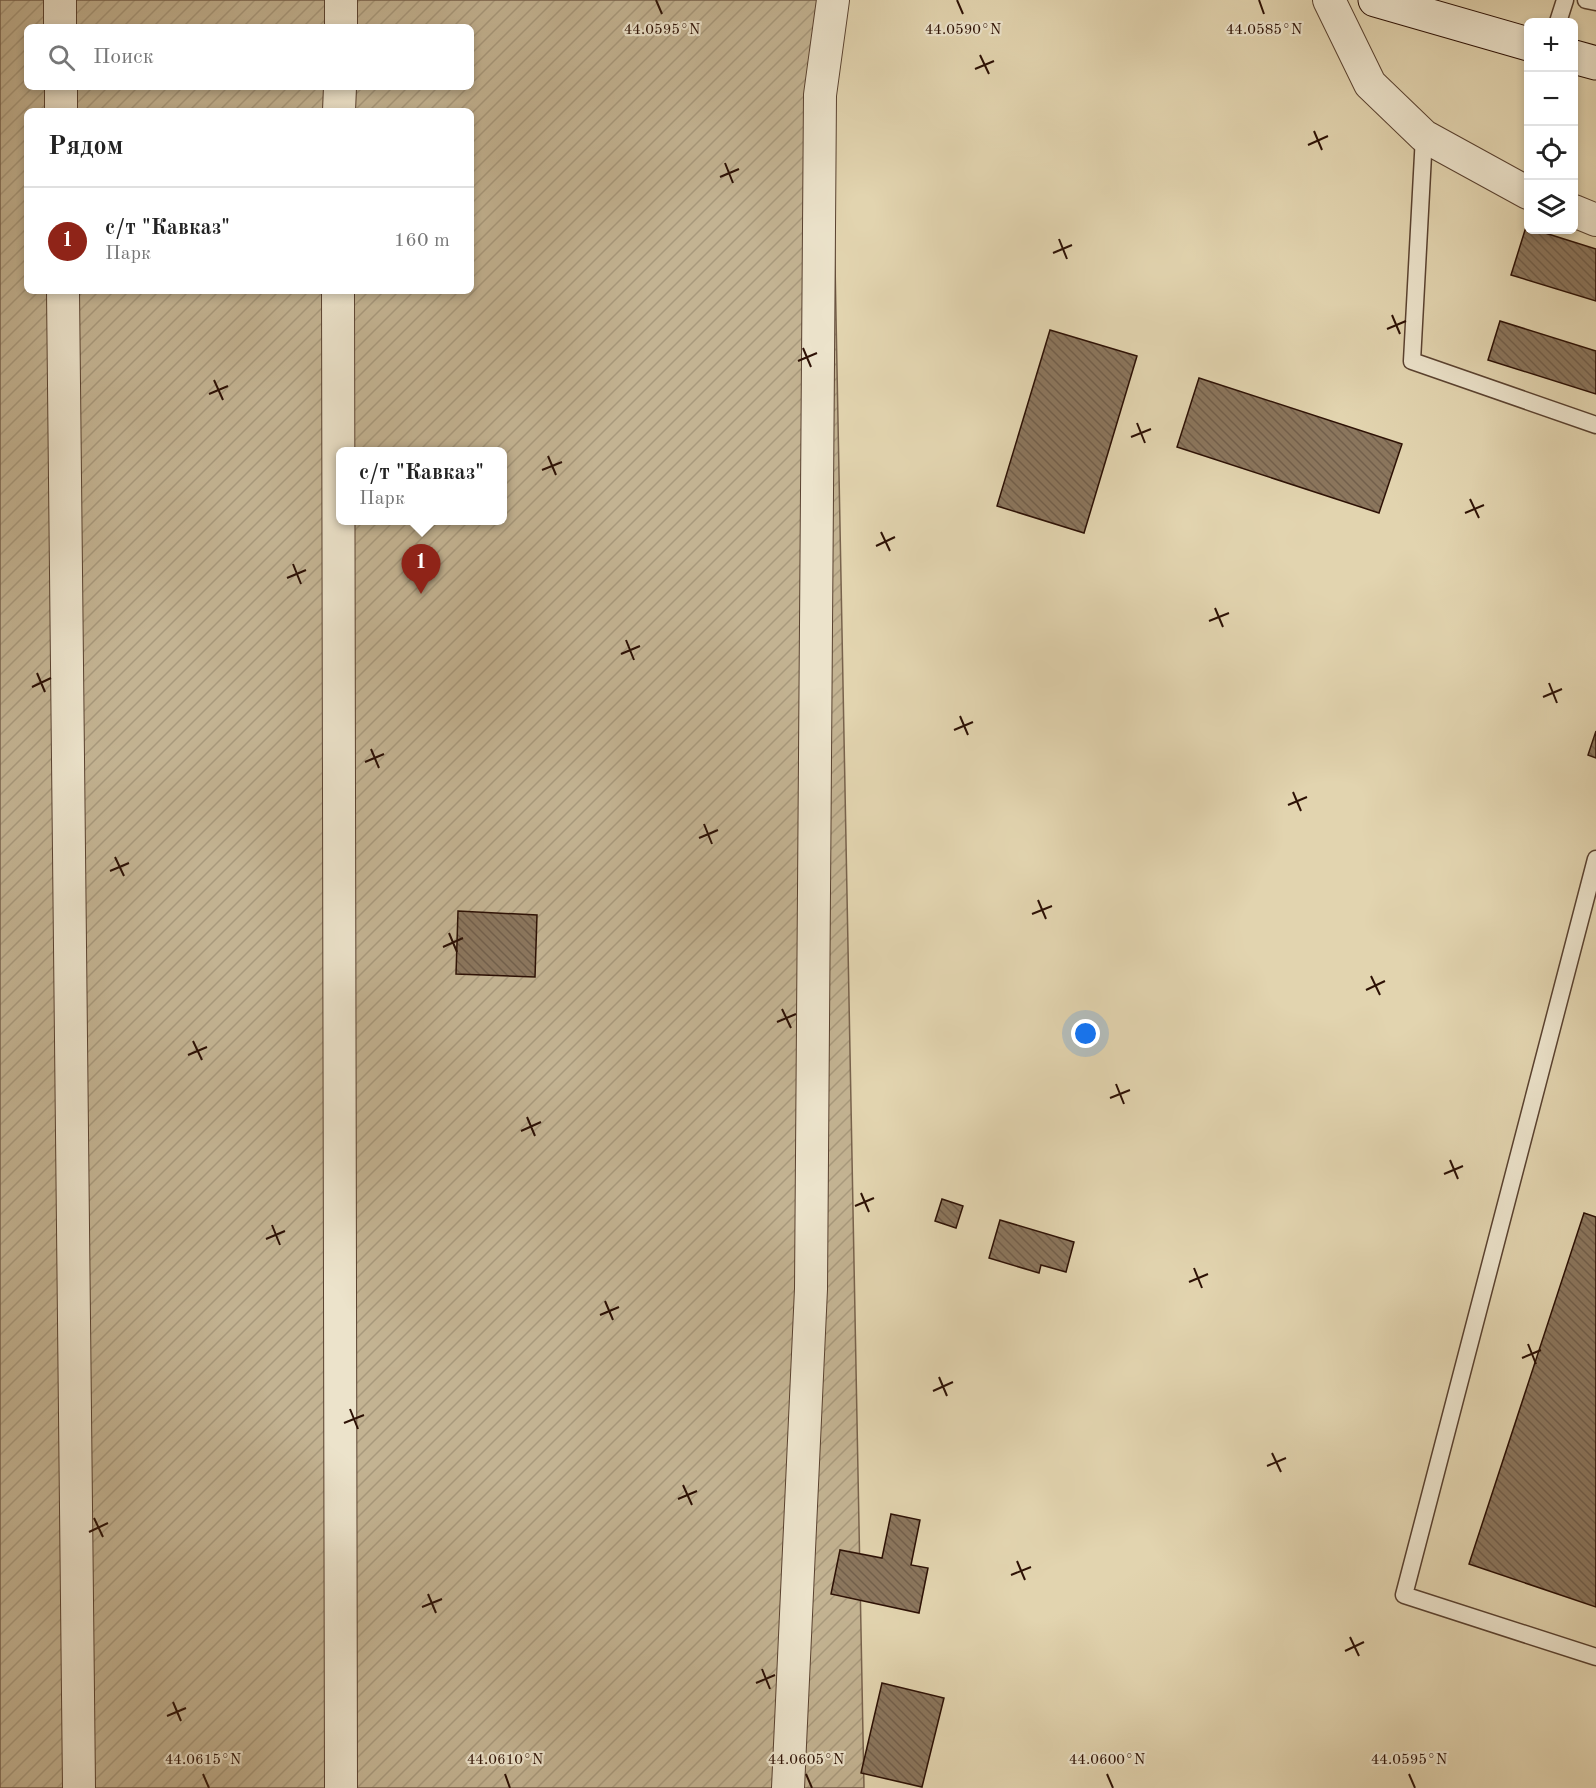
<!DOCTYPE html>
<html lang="ru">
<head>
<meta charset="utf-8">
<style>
	:root { --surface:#fff; --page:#f6f6f6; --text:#222; --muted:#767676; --line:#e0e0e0; --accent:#8f2418 }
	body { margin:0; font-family:"Old Standard TT",serif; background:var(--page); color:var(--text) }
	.controls { position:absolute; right:18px; top:18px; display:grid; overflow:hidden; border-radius:9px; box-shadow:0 3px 9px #0003 }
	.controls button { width:54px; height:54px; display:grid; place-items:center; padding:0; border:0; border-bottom:2px solid var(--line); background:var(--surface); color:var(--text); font:30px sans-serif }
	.you { position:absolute; left:1086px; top:1034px; width:21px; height:21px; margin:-15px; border:4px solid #fff; border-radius:50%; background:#1a73e8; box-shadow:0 0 0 9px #1a73e833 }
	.badge { display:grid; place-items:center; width:39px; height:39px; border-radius:50%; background:var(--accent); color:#fff; font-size:20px; font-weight:700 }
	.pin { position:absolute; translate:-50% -50px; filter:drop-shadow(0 2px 3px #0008) }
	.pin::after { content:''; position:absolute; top:32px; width:21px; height:18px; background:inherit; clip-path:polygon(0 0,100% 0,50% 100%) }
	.popup { position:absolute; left:336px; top:447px; width:171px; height:78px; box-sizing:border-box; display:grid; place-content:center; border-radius:9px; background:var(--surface); filter:drop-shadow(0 2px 4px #0005); font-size:20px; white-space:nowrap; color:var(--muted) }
	.popup b { font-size:22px; color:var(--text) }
	.popup::after { content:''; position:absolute; left:50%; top:100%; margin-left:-12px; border:12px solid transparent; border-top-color:var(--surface) }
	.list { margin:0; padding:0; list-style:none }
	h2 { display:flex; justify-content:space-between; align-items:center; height:78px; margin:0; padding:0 24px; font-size:26px }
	h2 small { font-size:20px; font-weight:400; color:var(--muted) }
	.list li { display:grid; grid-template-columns:39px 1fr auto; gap:18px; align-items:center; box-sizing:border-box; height:108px; padding:0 24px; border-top:2px solid var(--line) }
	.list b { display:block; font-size:22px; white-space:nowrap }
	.list p { margin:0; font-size:20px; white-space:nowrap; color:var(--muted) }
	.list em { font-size:20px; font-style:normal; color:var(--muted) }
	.icon { flex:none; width:33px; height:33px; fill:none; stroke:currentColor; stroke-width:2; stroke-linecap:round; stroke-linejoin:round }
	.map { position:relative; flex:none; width:1596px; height:1788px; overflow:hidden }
	.search { position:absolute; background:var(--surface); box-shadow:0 3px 9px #0003; left:24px; top:24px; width:450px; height:66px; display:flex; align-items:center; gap:15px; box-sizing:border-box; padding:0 21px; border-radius:9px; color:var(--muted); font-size:22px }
	.panel { position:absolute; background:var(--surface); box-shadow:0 3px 9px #0003; left:24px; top:108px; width:450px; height:186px; border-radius:9px }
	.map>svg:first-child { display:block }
</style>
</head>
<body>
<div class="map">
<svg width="1596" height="1788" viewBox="0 0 1596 1788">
	<defs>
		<pattern id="garden-furrows" width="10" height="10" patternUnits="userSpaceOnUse" patternTransform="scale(1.5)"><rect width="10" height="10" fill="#c3b392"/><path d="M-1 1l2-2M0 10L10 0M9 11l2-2" fill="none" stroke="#a8997c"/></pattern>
		<pattern id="building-back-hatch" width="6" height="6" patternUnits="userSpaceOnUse" patternTransform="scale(1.5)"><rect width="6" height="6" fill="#8b765d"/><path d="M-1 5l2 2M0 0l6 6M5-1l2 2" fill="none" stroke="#725f4b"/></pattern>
	</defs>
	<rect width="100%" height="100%" fill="#e2d4af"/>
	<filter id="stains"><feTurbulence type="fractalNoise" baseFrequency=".00333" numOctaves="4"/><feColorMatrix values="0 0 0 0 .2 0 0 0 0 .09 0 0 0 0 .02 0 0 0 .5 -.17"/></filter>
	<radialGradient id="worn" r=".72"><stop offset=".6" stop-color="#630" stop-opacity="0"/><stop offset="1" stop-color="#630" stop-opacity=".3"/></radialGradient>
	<path fill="url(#garden-furrows)" stroke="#78624c" stroke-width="1.5" fill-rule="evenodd" d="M0,0H830L864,1788H0ZM27,27H471V87H27ZM27,111H471V291H27ZM340,452H502V520H340Z"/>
	<path fill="url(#building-back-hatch)" stroke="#2d1105" stroke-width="1.5" d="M1526,227L1596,249V301L1511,275Z
		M1500,321L1596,351V394L1488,360Z
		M1050,330L1137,356L1084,533L997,506Z
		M1199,378L1402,444L1379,513L1177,447Z
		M1596,731V758L1588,755Z
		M458,911L537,915L535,977L456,974Z
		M942,1199L963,1206L956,1228L935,1221Z
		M1584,1213L1596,1217V1607L1469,1564Z
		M1000,1220L1074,1242L1066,1272L1041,1265L1039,1273L989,1258Z
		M891,1514L920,1520L911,1565L928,1568L919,1613L831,1594L840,1550L882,1558Z
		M882,1683L944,1698L922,1787L861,1773Z"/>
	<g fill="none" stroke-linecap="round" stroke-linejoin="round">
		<defs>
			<path id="lane" d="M1586,0L1596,2
				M1558,22L1565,0
				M1424,136L1412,361L1596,425
				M1596,859L1404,1595L1596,1657"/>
			<path id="street" d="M60,0V27
				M1329,0L1370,84L1424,136L1528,193
				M341,27V0
				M61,87V111
				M339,111L340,87
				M1574,211L1596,220
				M63,291L79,1788
				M338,291L341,1788
				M788,1788L811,1289L820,95L833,0"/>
			<path id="secondary" d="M1375,0L1528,44
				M1574,57L1596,63"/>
		</defs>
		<use href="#lane" stroke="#5a4230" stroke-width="19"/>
		<use href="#street" stroke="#5a4230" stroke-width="34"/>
		<use href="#secondary" stroke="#2d1105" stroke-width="35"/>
		<use href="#lane" stroke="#ece3cb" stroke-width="16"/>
		<use href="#street" stroke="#ece3cb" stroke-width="32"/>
		<use href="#secondary" stroke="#ece3cb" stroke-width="33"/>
	</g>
	<path fill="none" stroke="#2d1105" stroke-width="2" d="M656,0L662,14M957,0L963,14M1259,0L1264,14M980,55L989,74M975,69L994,61M1314,131L1322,150M1308,145L1328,136M725,163L733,183M720,177L739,169M1059,239L1067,259M1053,253L1072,245M1392,315L1400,334M1387,329L1406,321M803,348L811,367M798,361L817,353M214,380L223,400M209,394L228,386M1137,423L1145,443M1131,437L1151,429M548,456L556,475M542,470L562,462M1470,499L1479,518M1465,513L1484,505M881,532L890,551M876,546L895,537M293,564L301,584M287,578L306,570M1215,608L1223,627M1209,621L1229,613M626,640L634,660M621,654L640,646M37,673L45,692M1549,683L1557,703M32,687L51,678M1543,697L1562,689M960,716L968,735M954,730L973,722M371,749L379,768M365,762L384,754M1293,792L1301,811M1288,805L1307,797M704,824L712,844M699,838L718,830M115,857L124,876M110,871L129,863M1038,900L1046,919M1032,914L1052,906M449,933L457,952M443,947L463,938M1371,976L1380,995M1366,990L1385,981M782,1009L791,1028M777,1022L796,1014M193,1041L202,1060M188,1055L207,1047M1116,1084L1124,1104M1110,1098L1130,1090M527,1117L535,1136M521,1131L541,1122M1450,1160L1458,1179M1444,1174L1463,1166M861,1193L869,1212M855,1206L874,1198M272,1225L280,1245M266,1239L285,1231M1194,1268L1202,1288M1189,1282L1208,1274M605,1301L613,1320M600,1315L619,1307M1528,1344L1536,1364M1522,1358L1541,1350M939,1377L947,1396M933,1391L953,1382M350,1409L358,1429M344,1423L364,1415M1272,1453L1281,1472M1267,1466L1286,1458M683,1485L692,1505M678,1499L697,1491M94,1518L103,1537M89,1532L108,1523M1017,1561L1025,1580M1011,1575L1031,1567M428,1594L436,1613M422,1607L442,1599M1350,1637L1359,1656M1345,1651L1364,1642M762,1669L770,1689M756,1683L775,1675M173,1702L181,1721M167,1716L186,1708M203,1774L209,1788M505,1774L510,1788M806,1774L812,1788M1107,1774L1113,1788M1409,1774L1415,1788"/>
	<g font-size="15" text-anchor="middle" fill="#2d1105" stroke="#ece3cb" stroke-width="4.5" stroke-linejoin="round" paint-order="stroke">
		<text x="662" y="34">44.0595°N</text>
		<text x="963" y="34">44.0590°N</text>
		<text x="1264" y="34">44.0585°N</text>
		<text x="203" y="1764">44.0615°N</text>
		<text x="505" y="1764">44.0610°N</text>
		<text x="806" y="1764">44.0605°N</text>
		<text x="1107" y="1764">44.0600°N</text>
		<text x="1409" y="1764">44.0595°N</text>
	</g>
	<rect width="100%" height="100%" filter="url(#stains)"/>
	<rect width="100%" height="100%" fill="url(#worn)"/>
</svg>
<div class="controls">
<button>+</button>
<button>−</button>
<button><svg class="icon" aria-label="locate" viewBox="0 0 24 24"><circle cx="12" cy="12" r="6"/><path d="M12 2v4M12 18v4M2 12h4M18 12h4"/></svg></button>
<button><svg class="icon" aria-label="layers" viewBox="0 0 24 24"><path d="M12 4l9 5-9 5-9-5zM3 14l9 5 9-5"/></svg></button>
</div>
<div class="you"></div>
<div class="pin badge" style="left:421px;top:594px">1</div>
<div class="popup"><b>с/т &quot;Кавказ&quot;</b>Парк</div>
<div class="search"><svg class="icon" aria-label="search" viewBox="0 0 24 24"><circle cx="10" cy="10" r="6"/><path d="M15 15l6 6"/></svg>Поиск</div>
<section class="panel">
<h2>Рядом<small></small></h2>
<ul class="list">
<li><span class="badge">1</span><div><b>с/т &quot;Кавказ&quot;</b><p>Парк</p></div><em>160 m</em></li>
</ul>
</section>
</div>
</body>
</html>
